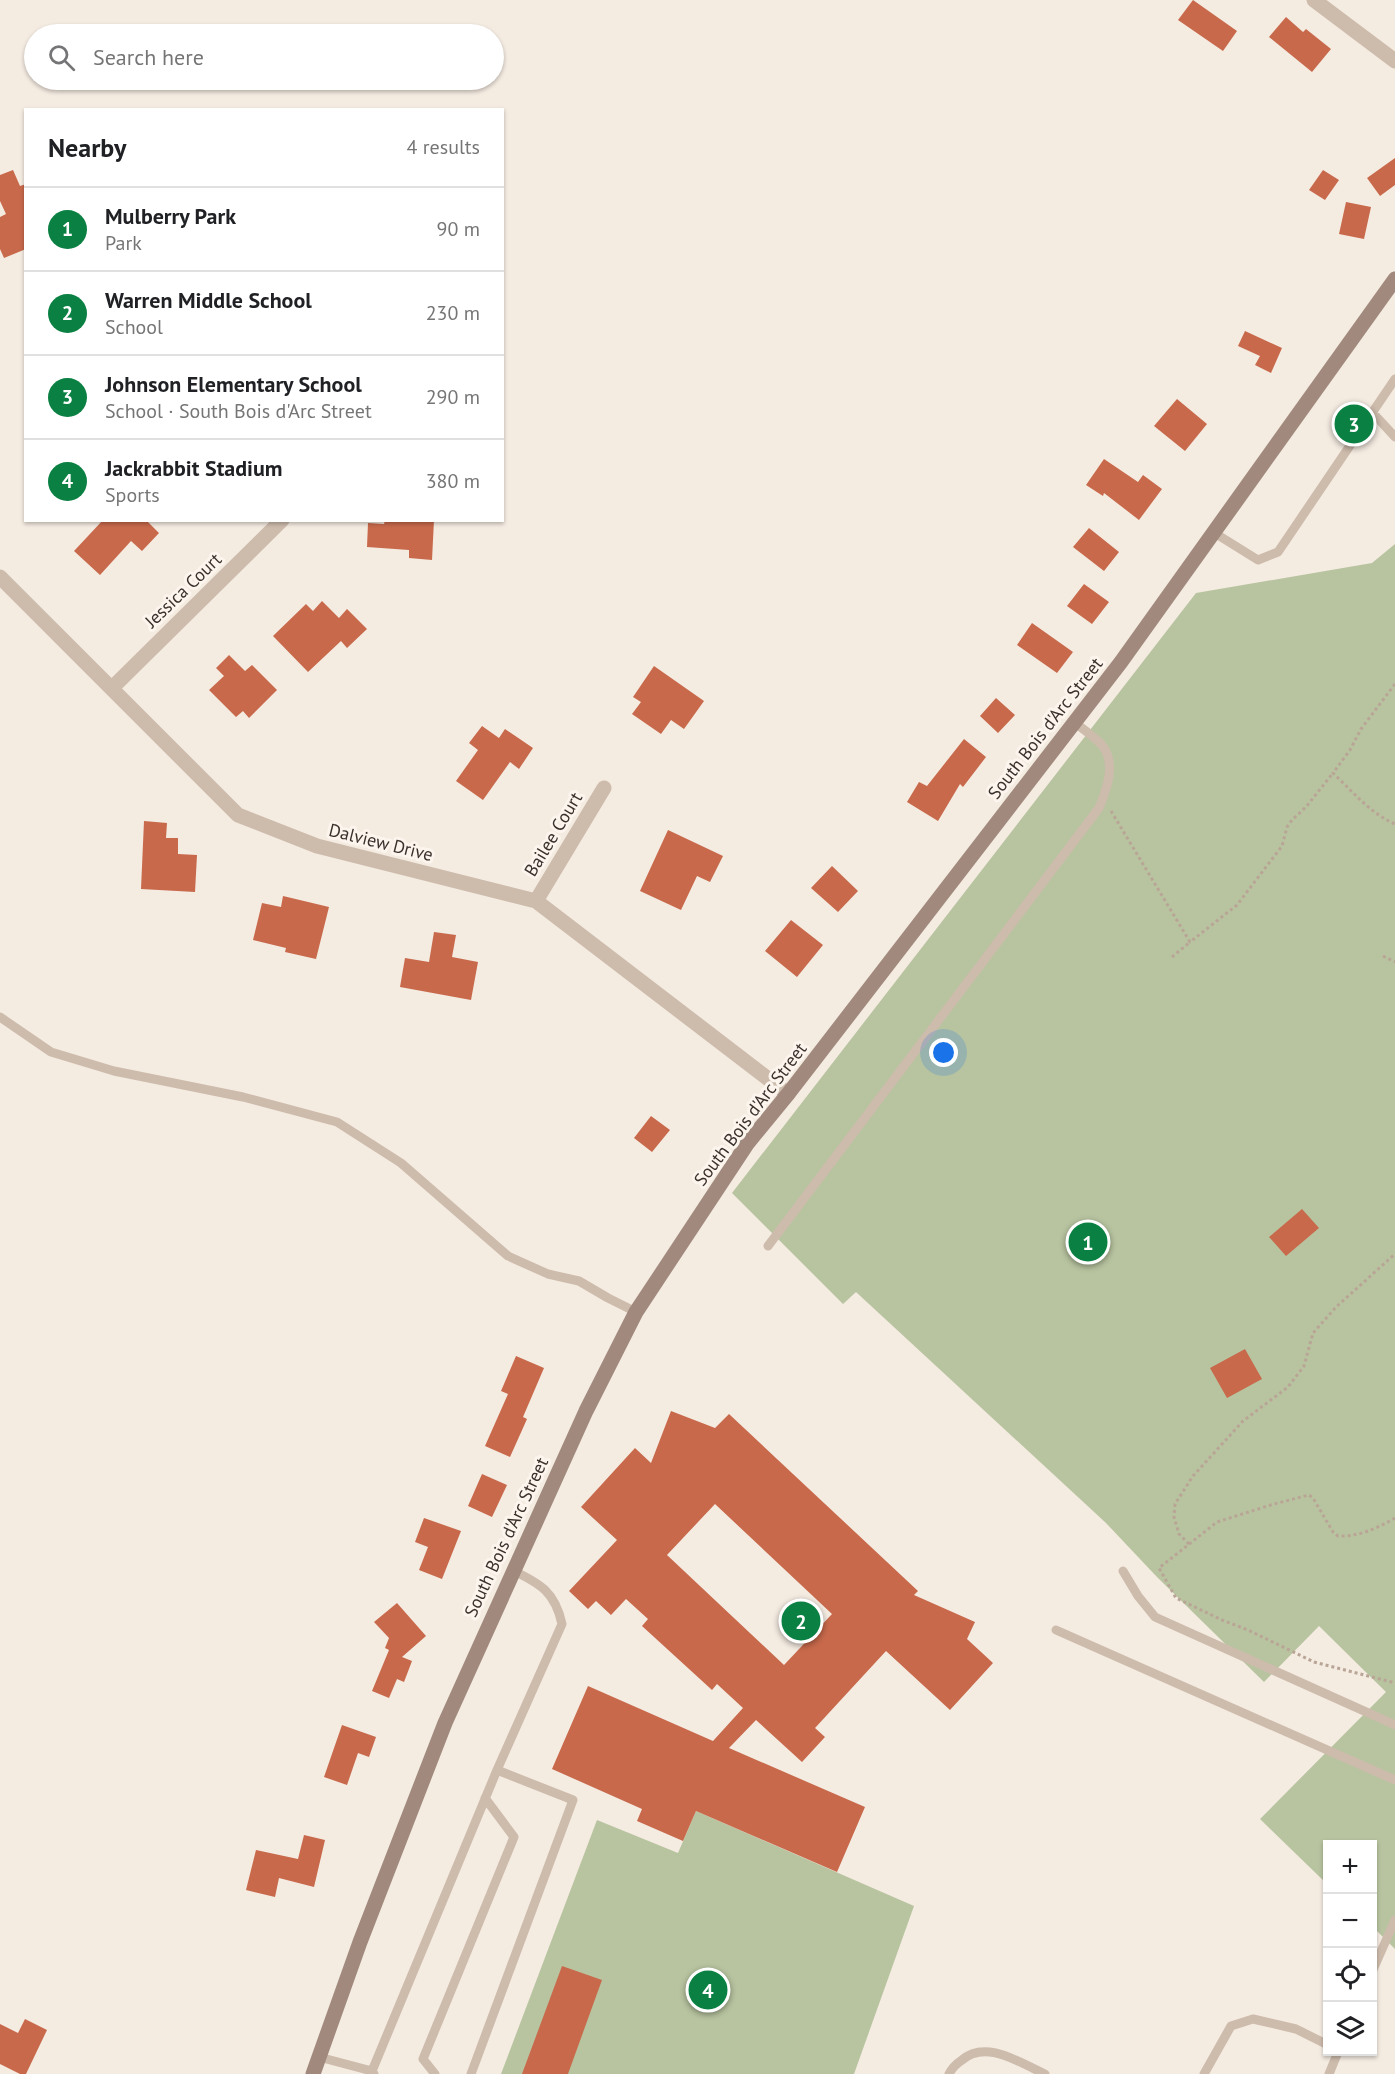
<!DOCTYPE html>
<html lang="en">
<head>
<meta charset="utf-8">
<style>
	:root { --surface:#fff; --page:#f2f2f2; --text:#202124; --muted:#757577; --line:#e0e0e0; --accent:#0b8043 }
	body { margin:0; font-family:"PT Sans",sans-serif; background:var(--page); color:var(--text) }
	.controls { position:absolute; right:18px; bottom:18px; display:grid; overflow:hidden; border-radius:0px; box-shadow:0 2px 4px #0004 }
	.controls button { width:54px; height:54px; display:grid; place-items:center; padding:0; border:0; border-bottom:2px solid var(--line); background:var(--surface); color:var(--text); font:30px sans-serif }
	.you { position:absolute; left:944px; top:1053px; width:21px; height:21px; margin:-15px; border:4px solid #fff; border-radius:50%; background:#1a73e8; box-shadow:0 0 0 9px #1a73e833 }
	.badge { display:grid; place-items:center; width:39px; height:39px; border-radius:50%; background:var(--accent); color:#fff; font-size:20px; font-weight:700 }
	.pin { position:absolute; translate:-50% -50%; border:3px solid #fff; box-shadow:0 2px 6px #0006 }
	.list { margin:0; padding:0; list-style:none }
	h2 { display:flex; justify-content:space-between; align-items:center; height:78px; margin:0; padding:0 24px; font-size:26px }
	h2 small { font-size:20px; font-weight:400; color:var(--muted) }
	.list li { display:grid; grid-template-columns:39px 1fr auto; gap:18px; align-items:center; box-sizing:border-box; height:84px; padding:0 24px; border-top:2px solid var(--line) }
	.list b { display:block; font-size:22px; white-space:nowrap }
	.list p { margin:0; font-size:20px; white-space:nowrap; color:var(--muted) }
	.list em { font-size:20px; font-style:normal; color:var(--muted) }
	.icon { flex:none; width:33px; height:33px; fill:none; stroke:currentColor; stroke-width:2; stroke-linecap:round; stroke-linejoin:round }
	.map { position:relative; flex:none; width:1395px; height:2074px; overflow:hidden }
	.search { position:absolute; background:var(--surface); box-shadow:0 2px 4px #0004; left:24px; top:24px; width:480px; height:66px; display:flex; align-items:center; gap:15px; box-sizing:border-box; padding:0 21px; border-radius:33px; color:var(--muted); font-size:22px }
	.panel { position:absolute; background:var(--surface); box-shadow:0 2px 4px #0004; left:24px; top:108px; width:480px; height:414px; border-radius:0px }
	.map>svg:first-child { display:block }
</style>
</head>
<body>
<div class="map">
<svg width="1395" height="2074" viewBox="0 0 1395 2074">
	<rect width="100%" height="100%" fill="#f4ebe1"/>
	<path fill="#b8c4a0" d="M1395,544V1949L1373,1927L1372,1844H1328L1327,1884L1260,1819L1386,1692L1319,1626L1264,1682L1157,1577L1106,1523L856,1292L843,1304L732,1193L1196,593L1372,563Z
		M696,1811L914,1906L854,2074H501L597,1820L678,1853Z"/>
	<path fill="#c8694b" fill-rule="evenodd" d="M1193,0L1237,31L1223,51L1178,20Z
		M1286,17L1303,32L1306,29L1331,49L1312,72L1269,37Z
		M1395,158V185L1380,196L1367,178Z
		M13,170L20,186L26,184V249L4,258L0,249V217L6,214L0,201V175Z
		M1323,170L1339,180L1325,200L1309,190Z
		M1346,202L1371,207L1364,239L1339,234Z
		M1245,331L1282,348L1271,373L1255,365L1260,356L1238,346Z
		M1177,399L1207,424L1185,451L1154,426Z
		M1104,459L1138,482L1143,475L1162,489L1139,520L1104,493L1103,496L1086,485Z
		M103,520H146L159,533L142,551L131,541L100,575L74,551Z
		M385,520H434L432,560L409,558V550L367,547L368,523L384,524Z
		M1089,528L1119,552L1104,571L1073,547Z
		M1084,584L1109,602L1092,624L1067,606Z
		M322,601L339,618L347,609L367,629L347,648L341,641L308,672L273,636L306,604L313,611Z
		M1032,623L1073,652L1057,673L1017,645Z
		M229,655L245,671L252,665L277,690L249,718L243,711L236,717L209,690L224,676L216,668Z
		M654,666L704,701L684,729L671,720L661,734L632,714L641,702L633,697Z
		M996,698L1015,715L998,733L980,716Z
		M482,726L499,738L505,729L533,748L519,769L510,762L483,800L456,781L478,750L469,743Z
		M964,739L986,757L963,787L960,784L938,821L907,802L919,782L927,786Z
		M144,821L167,823L166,838H178V854L197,855L195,892L141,889Z
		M668,830L723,856L710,882L697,876L681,910L640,891Z
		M832,866L858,891L838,912L811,888Z
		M283,896L329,907L316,959L285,952L286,948L253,940L262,903L281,907Z
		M791,920L823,945L797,977L765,951Z
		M434,932L456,935L452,957L478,962L471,1000L400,987L405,958L429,962Z
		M651,1116L670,1130L652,1152L634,1138Z
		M1302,1209L1319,1228L1286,1256L1269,1237Z
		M1245,1349L1262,1379L1227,1398L1210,1368Z
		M516,1356L544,1368L523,1417L527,1419L510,1457L485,1446L508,1394L501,1391Z
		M671,1411L715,1428L729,1414L918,1591L914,1595L975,1622L967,1639L993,1663L950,1710L886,1651L815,1728L825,1737L802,1762L756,1720L729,1748L865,1807L837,1872L696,1811L683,1841L637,1821L642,1809L552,1769L588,1686L713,1741L743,1708L717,1684L712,1690L642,1626L648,1619L626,1599L611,1615L596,1601L588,1609L569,1591L617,1540L581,1507L635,1448L651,1463ZM715,1504L832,1614L784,1665L667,1555Z
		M482,1474L507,1485L492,1517L468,1506Z
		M424,1518L461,1531L442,1579L419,1570L428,1547L415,1542Z
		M397,1603L426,1636L402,1657L412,1661L404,1682L397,1679L389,1698L372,1691L389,1650L385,1648L389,1638L374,1622Z
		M342,1725L376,1737L369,1757L358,1753L347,1785L324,1777Z
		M304,1835L325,1840L314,1887L279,1878L275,1897L246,1890L256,1850L298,1859Z
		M562,1966L602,1980L568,2074H522Z
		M25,2019L47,2030L26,2074H20L0,2064V2024L18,2033Z"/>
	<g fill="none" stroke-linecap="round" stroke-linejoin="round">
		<path stroke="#b9a596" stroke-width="3" stroke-dasharray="3 3" stroke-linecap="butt" d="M1395,684L1361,729L1350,750L1333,773C1353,792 1370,813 1395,824
			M1111,811L1190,942L1237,905L1282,846L1287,827L1292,820L1306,807L1333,773
			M1383,956L1395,962
			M1172,957L1190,942
			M1395,1518C1378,1528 1358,1537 1338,1536L1333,1532L1313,1498L1309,1495L1274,1504L1217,1522L1159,1568L1176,1598L1222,1620L1248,1630L1314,1662L1395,1683
			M1189,1544L1179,1534L1174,1517L1175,1504L1193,1476L1243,1421L1288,1387L1304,1366L1313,1333L1336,1307L1395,1254"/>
		<path stroke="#cdbbac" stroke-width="9" d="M1372,412L1395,437
			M1213,532L1258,560L1278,552L1395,379
			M0,1017L51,1052L114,1071L243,1097L337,1122L401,1163L508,1256L548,1274L579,1281L608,1298L636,1312
			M768,1246L1099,808C1107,789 1117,762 1101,744C1093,736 1083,729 1074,722
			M1123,1571L1138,1596L1155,1617L1395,1725
			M1056,1630L1395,1780
			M1372,1972L1395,1920
			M319,2057L372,2071L374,2074
			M372,2071L497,1770L562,1624C555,1592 541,1584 512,1570
			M435,2074L423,2059L514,1837L485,1798
			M471,2074L573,1800L497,1770
			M949,2074C952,2068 956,2064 962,2060C986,2039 1020,2063 1045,2074
			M1204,2074L1231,2026L1253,2019L1296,2029L1328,2045
			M1329,2074L1338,2052"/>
		<path stroke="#cdbbac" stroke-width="15" d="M1314,0L1395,61
			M0,577L238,815L317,846L536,901L788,1094
			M112,688L282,520
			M536,901L604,788"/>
		<path stroke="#a18a7d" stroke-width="15" d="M313,2074L360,1942L445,1723L586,1411L636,1312L747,1144L788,1094L1121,662L1395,279"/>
	</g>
	<g text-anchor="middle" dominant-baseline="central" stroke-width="6" stroke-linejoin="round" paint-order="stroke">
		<g font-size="18" fill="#3b302b" stroke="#fbf5ee">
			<text transform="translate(183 590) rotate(-44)">Jessica Court</text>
			<text transform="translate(1045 728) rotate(-52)">South Bois d'Arc Street</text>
			<text transform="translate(553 834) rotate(-59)">Bailee Court</text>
			<text transform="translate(381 842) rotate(14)">Dalview Drive</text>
			<text transform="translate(750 1114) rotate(-53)">South Bois d'Arc Street</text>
			<text transform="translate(506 1537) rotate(-65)">South Bois d'Arc Street</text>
		</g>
	</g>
</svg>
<div class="controls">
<button>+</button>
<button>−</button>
<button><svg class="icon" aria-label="locate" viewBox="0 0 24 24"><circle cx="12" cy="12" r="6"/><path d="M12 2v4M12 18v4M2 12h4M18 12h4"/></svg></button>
<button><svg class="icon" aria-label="layers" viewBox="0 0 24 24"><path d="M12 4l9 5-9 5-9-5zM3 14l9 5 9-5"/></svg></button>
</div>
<div class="you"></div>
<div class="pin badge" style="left:1088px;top:1242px">1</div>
<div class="pin badge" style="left:801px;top:1621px">2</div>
<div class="pin badge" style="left:1354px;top:424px">3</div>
<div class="pin badge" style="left:708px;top:1990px">4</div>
<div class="search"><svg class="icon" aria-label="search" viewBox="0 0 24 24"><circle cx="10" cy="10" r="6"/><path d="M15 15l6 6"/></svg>Search here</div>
<section class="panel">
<h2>Nearby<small>4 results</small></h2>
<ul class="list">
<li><span class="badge">1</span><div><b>Mulberry Park</b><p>Park</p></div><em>90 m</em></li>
<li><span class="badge">2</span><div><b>Warren Middle School</b><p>School</p></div><em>230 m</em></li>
<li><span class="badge">3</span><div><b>Johnson Elementary School</b><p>School · South Bois d'Arc Street</p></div><em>290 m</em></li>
<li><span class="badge">4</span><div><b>Jackrabbit Stadium</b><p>Sports</p></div><em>380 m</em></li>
</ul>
</section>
</div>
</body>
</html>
